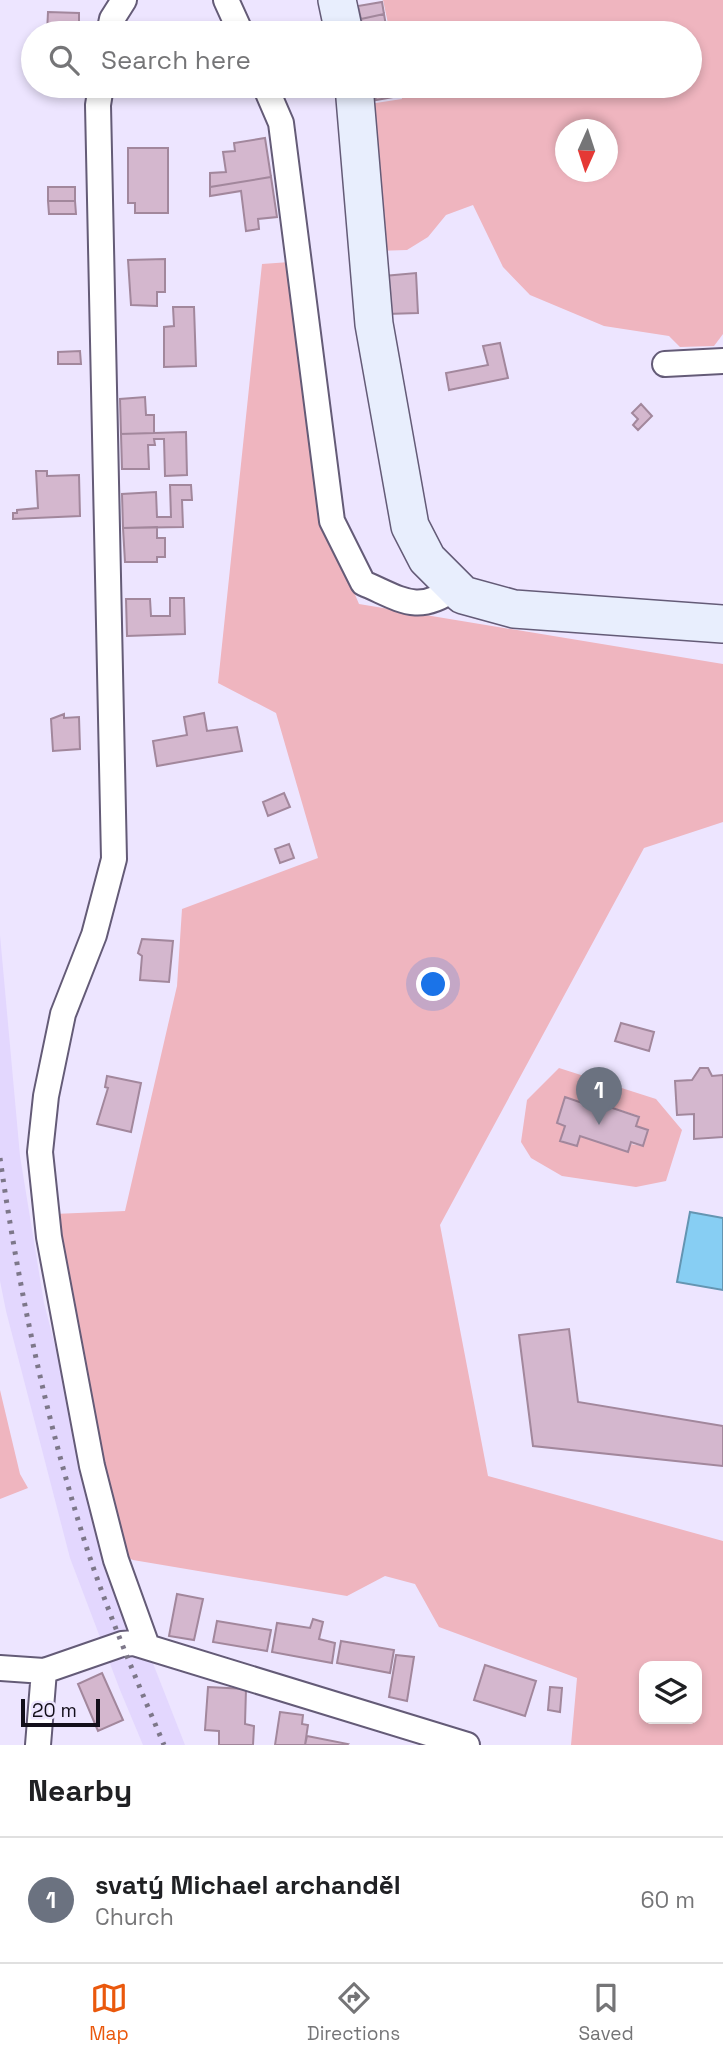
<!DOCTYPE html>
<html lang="en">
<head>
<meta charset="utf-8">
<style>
	:root { --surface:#fff; --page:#f6f6f6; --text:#202124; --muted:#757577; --line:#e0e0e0; --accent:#ea580c }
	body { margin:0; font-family:"Space Grotesk",sans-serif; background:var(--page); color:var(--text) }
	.controls { position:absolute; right:21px; bottom:21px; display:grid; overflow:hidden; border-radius:14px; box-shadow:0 4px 10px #0003 }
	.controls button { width:63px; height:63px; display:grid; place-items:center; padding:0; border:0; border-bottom:2px solid var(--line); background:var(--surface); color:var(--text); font:35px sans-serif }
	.compass { position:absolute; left:555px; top:119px; width:63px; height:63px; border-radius:50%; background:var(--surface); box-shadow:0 4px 10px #0003; rotate:183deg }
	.scale { position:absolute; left:21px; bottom:18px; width:79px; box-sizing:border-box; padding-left:7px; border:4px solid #130f1a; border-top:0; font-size:19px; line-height:24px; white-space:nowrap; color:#130f1a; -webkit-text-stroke:5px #ede5ff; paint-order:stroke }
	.you { position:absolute; left:434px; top:985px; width:24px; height:24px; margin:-18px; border:5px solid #fff; border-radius:50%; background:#1a73e8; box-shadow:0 0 0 10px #1a73e833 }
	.badge { display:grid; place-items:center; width:46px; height:46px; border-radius:50%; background:var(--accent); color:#fff; font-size:23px; font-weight:700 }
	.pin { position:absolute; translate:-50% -58px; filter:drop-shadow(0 2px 4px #0008) }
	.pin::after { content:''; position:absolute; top:37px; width:24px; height:21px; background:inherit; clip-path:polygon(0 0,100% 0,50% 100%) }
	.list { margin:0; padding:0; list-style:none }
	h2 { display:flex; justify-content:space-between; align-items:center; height:91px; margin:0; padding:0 28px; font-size:30px }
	h2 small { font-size:23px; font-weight:400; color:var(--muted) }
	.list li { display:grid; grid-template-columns:46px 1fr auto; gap:21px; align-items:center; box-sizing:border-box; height:126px; padding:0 28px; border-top:2px solid var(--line) }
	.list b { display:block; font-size:26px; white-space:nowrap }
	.list p { margin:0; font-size:23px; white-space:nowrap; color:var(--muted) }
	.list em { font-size:23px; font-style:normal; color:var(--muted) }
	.icon { flex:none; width:38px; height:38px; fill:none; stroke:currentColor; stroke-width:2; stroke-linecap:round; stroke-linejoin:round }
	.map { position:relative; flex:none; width:723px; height:1745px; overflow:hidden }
	.search { position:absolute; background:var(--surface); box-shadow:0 4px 10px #0003; left:21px; right:21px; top:21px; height:77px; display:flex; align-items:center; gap:18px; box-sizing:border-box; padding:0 24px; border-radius:38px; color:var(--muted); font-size:26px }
	.sheet { height:217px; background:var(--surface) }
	nav { display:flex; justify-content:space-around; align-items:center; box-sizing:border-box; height:98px; border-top:2px solid var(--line); background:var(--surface); font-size:19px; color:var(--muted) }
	nav a { display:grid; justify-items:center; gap:4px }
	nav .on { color:var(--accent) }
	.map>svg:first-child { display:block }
</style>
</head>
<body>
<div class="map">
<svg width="723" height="1745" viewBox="0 0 723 1745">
	<rect width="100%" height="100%" fill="#ede5ff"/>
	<path fill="#e3d7fe" d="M0,935L20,1156L44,1303L107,1546L185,1745H143L120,1690L70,1558L6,1311L0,1281Z"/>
	<path fill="#efb5bf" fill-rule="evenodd" d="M383,0H723V334L714,346L680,347L669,336L604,326L530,295L503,267L473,205L446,215L428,237L407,250L376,251L369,104L402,99L400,86H690V33H390ZM566,130H608V172H566Z
		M290,262L323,519L359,604L723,664V822L644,848L440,1225L488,1476L723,1541V1745H571L577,1678L439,1627L415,1584L385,1576L347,1596L133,1560L121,1554L54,1214L125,1211L177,986L182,909L318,858L276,713L218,683L262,264ZM644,1666H697V1719H644Z
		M559,1068L656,1099L682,1130L666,1181L636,1187L562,1176L531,1158L521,1142L527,1100ZM566,1098L588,1105L590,1100L639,1116L636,1126L648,1130L643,1146L580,1136L577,1146L561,1141L565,1126L557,1123Z
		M0,1390L20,1474L28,1488L0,1499Z"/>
	<path fill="#87cef3" stroke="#6495b2" stroke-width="2" d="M690,1212L723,1218V1290L677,1282Z"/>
	<path fill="#d4b7ce" stroke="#a2879c" stroke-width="2" d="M382,2L384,14L361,19L358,6Z
		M48,12L79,13V33H47Z
		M384,14L386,26L363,30L361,19Z
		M386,26L387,33H363V30Z
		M397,86L399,96L376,100L373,88Z
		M265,138L271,177L210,187V173L226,172L223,152L235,151L234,143Z
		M128,148H168V213H135V203H128Z
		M271,177L277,217L258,219L259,229L246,231L241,191L210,196V187Z
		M48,187H75V201H48Z
		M48,201H75L76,214H49Z
		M165,259V292H157V306L131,305L128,260Z
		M416,273L418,313L387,314L384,276Z
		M173,307H194L196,366L164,367V327L174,326Z
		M500,343L508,378L449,390L446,373L488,365L483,346Z
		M80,351L81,364H58V352Z
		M145,397L146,415H154V433L121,434L120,399Z
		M641,404L652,416L638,430L633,425L638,419L632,413Z
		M186,432L187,475L165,476L164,439H154L155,445H148L149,469H122L121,434Z
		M36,471H47V476L79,475L80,516L13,519V513H17V510L38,508Z
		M170,485H191L192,500H182L183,527L123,528L122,494L156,492L157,517H171Z
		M157,527V538H165V557H157V562H125L123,528Z
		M170,598H184L185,634L127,636L126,599H150L151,616H170Z
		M204,713L207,731L237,727L242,751L157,766L153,741L187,735L184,717Z
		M64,714V718L79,717L80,749L53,751L51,719Z
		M284,793L290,807L268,816L263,802Z
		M289,844L294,858L280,863L275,849Z
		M142,939L173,941L169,982L140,980L142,956L138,953Z
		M621,1023L654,1032L649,1051L615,1041Z
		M700,1068H708L712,1076L723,1075V1137L694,1139V1114L677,1115L675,1081L692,1080Z
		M107,1076L141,1083L131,1132L97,1124L108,1088L105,1087Z
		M565,1097L588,1105L589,1100L639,1117L636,1126L648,1130L643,1146L631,1142L628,1152L580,1136L577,1146L560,1141L565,1126L557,1123Z
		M569,1329L578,1402L723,1426V1466L533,1446L519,1335Z
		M177,1594L203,1599L194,1640L169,1636Z
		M313,1619L323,1622L319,1639L335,1643L332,1663L272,1652L277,1623L310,1628Z
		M217,1621L271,1630L267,1651L213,1642Z
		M341,1641L394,1650L390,1673L337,1663Z
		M396,1655L414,1657L407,1701L389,1697Z
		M485,1665L536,1681L525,1716L474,1700Z
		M102,1673L123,1720L98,1731L78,1684Z
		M208,1687L246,1689L245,1724L254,1726L253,1745H219V1731L205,1730Z
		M550,1687L562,1688L560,1712L548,1710Z
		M280,1712L303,1715L302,1724L308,1725L305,1745H275Z
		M307,1736L348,1744L347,1745H305Z"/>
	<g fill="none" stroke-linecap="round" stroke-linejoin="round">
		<defs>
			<path id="street" d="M226,0L241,33
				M109,33L112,19L124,0
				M101,86L98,105L114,859L94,935L63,1014L46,1096L40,1152L49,1237L92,1466L116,1560L147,1646
				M265,86L281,123L332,521L363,583C401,599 417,615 455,588
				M665,364L723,361
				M0,1668L44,1671L122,1644L134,1643L467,1745
				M38,1745L44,1671"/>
			<path id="secondary" d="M337,0L344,33
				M354,86L374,324L410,526L427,559L463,595L514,609L723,624"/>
		</defs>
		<use href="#street" stroke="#645b77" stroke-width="28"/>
		<use href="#secondary" stroke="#645b77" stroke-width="40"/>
		<use href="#street" stroke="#fff" stroke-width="24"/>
		<use href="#secondary" stroke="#e8eefd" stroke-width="37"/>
		<path stroke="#7d7789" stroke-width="5" stroke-dasharray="3.5 7" stroke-linecap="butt" d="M0,1158C19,1291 47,1424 88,1552C110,1618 137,1681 164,1745"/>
	</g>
</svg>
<div class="controls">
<button><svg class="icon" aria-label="layers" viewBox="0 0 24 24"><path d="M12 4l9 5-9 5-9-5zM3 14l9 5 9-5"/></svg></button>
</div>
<svg class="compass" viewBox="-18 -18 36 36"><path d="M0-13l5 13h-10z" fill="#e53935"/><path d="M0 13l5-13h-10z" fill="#757577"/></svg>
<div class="scale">20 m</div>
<div class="you"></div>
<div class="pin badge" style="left:599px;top:1125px;background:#6b7280">1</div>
<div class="search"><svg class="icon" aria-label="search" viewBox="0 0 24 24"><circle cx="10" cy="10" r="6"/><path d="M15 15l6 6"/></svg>Search here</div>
</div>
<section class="sheet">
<h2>Nearby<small></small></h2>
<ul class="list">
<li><span class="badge" style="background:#6b7280">1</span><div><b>svatý Michael archanděl</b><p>Church</p></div><em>60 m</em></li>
</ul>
</section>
<nav>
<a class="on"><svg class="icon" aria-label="map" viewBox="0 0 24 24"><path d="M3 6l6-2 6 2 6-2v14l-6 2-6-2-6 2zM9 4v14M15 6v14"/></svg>Map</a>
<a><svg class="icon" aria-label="directions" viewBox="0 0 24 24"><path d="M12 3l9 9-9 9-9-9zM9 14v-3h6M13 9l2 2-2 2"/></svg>Directions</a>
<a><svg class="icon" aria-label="saved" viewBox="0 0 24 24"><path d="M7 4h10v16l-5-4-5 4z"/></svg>Saved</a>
</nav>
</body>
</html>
